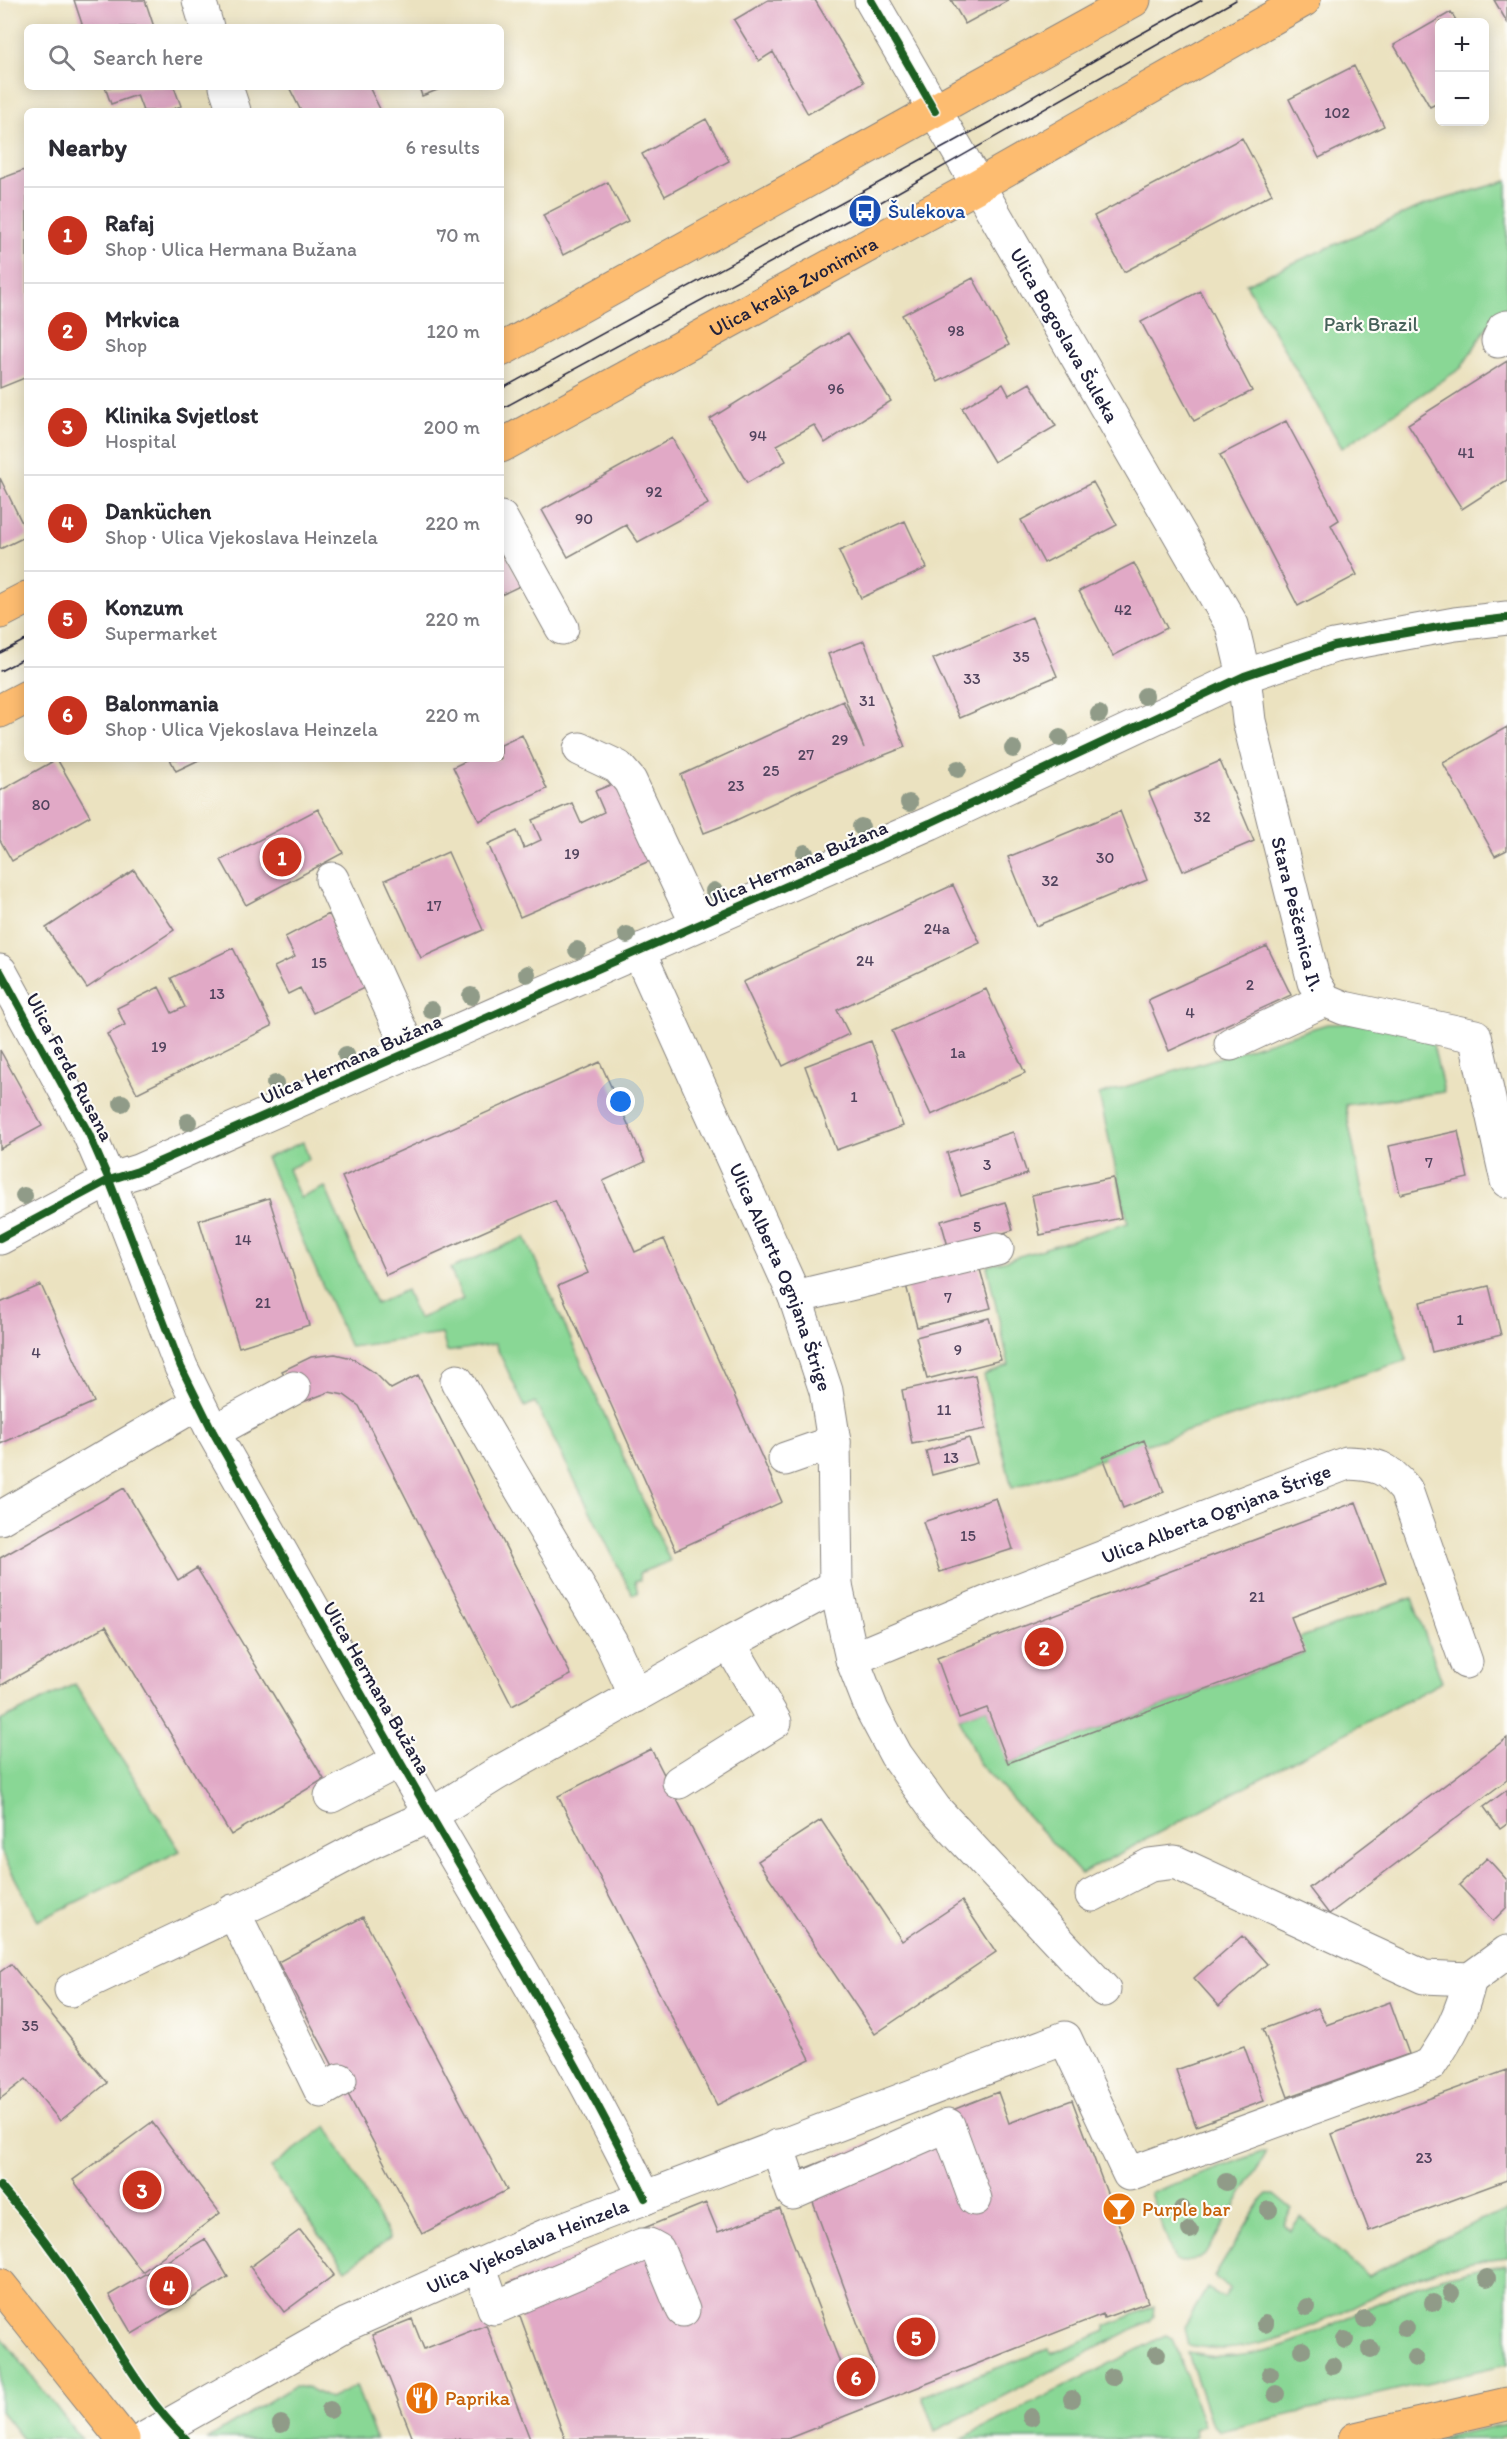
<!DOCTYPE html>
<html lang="en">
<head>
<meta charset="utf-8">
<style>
	:root { --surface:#fff; --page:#f7f7f7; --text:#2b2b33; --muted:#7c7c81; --line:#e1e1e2; --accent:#c8321e }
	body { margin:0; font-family:Itim,sans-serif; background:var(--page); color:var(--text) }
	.controls { position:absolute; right:18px; top:18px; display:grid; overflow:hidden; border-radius:9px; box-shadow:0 3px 15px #0003 }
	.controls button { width:54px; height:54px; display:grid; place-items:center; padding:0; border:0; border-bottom:2px solid var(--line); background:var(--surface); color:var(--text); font:30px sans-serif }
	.you { position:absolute; left:621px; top:1102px; width:21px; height:21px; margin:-15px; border:4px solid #fff; border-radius:50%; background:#1a73e8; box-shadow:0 0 0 9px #1a73e833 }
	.badge { display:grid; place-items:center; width:39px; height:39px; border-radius:50%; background:var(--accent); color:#fff; font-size:20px; font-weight:700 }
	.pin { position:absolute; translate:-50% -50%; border:3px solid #fff; box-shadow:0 2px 6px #0006 }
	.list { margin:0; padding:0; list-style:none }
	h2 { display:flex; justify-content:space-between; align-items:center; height:78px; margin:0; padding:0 24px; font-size:26px }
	h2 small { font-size:20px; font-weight:400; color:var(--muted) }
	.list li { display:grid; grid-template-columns:39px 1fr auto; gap:18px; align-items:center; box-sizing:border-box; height:96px; padding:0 24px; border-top:2px solid var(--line) }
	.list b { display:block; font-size:22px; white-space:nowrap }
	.list p { margin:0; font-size:20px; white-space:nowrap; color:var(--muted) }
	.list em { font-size:20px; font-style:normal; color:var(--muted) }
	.icon { flex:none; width:33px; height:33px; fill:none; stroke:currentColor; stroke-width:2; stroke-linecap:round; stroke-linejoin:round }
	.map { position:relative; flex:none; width:1507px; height:2439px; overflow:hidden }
	.search { position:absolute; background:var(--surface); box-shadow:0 3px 15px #0003; left:24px; top:24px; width:480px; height:66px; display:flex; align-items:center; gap:15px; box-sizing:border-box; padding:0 21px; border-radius:9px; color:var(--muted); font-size:22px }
	.panel { position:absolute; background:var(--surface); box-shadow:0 3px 15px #0003; left:24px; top:108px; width:480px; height:654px; border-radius:9px }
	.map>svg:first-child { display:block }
</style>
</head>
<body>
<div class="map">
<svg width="1507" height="2439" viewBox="0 0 1507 2439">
	<rect width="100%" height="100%" fill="#fdfcf7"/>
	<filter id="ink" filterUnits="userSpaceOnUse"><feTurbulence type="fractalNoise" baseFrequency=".0167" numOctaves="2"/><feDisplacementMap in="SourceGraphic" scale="12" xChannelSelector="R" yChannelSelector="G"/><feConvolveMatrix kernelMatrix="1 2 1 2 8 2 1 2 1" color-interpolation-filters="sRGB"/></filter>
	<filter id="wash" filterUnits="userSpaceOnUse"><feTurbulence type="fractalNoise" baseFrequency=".008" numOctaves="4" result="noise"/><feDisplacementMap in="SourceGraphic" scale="24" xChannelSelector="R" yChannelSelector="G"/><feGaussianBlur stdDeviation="1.35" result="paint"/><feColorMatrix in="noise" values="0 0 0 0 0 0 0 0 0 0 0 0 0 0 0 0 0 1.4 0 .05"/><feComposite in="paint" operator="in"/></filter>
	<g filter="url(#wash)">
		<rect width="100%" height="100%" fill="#ebe2c0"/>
		<path fill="#89d795" stroke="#567c68" stroke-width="1.5" d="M1507,181V315L1493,318L1461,368L1342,448L1246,284L1424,205Z
			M1367,1023L1417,1032L1433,1045L1444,1092L1345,1105L1374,1252L1407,1360L1012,1488L984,1375L1009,1365L987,1266L1128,1223L1099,1095L1327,1024Z
			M303,1142L309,1159L288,1169L300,1198L325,1187L376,1304L406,1290L418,1319L463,1299L450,1269L525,1237L670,1561L639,1573L640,1580L635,1581L638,1593L632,1594L535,1402L525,1407L495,1344L447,1352L442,1334L350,1347L266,1158Z
			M1412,1598L1442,1682L1081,1874L978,1762L959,1718L987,1708L1008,1763L1304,1653L1299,1638Z
			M75,1684L180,1851L38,1921L0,1850V1721Z
			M327,2126L390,2238L346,2269L270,2168Z
			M1265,2151L1264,2157L1207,2252C1197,2261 1188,2263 1175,2261L1150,2193Z
			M1268,2194H1274L1292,2209L1283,2224L1290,2231L1300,2217L1368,2276L1480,2220L1507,2210V2257C1468,2261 1428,2271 1392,2287C1337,2313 1287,2345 1225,2349C1213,2349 1200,2347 1188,2345L1184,2327L1207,2288L1224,2298L1230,2288L1214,2277L1260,2202Z
			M1507,2265V2364L1220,2431L1212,2425L1188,2353C1198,2354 1209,2357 1220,2357C1287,2356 1341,2318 1400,2293C1434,2278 1471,2269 1507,2265Z
			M1154,2306L1153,2316L1149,2321L935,2431L922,2396L1048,2349L1051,2354L1106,2331V2326Z
			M0,2335L81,2439H23L0,2410Z
			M1166,2335L1173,2338L1204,2426L1194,2429L1196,2437L1189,2439H961Z
			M294,2386L311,2389L330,2399L356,2386L376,2439H207Z
			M1506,2424L1507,2435L1496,2439H1434Z"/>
		<g id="blocks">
			<path fill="#e1a9c6" d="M74,0H145L154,27H83Z
				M768,0H815L864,82L808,114L773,52L759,61L734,20Z
				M951,0H1009L965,24Z
				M1494,0H1507V22Z
				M1451,12L1457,22H1440V102L1430,107L1394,45Z
				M1354,66L1384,126L1319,158L1289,99Z
				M105,87H174L181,106L168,111H143L137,95L111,104Z
				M289,87H369L381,111H301Z
				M419,87H445L422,96Z
				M706,119L729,161L665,196L642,154Z
				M1242,138L1272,194L1124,272L1094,216Z
				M27,169V377L0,388V179Z
				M608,182L628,221L563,255L543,215Z
				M973,278L1009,345L938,382L902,315Z
				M1200,291L1252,391L1194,421L1141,322Z
				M848,333L891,401L825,443L814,425L777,445L786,461L747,483L710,419Z
				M1507,361V480L1462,509L1408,424Z
				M1030,383L1056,426L994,462L962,408L1003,384L1009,395Z
				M1286,421L1339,520L1331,525L1357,575L1298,606L1220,455Z
				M672,438L708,504L638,542L626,525L568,557L542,510Z
				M0,478L27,533V536L0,549Z
				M1093,482L1117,525L1044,563L1021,520Z
				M905,521L927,568L861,598L839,551Z
				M501,546L522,585L501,595Z
				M1134,563L1167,628L1113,656L1079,591Z
				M1032,617L1057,676L960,718L933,659Z
				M864,641L905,747L836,774L730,823L704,833L681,775L843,701L864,748L828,654Z
				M1507,727V850L1495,856L1443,763Z
				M522,735L547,789L479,821L453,767L470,759H501V745Z
				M57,759L90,816L12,861L0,840V791Z
				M170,759H201L176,771Z
				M1220,761L1254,841L1183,871L1149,792Z
				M620,781L654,859L520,917L488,844L517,831L524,848L541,840L532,820L572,803L581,823L604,812L595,791Z
				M318,809L343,853L246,905L221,860Z
				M1120,811L1147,880L1036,926L1008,857Z
				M448,852L483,930L421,958L385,880Z
				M134,870L174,930L87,988L46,928Z
				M953,885L980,943L837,1010L849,1034L783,1066L743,982Z
				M329,914L366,987L313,1013L300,988L288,994L274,967L295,957L285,937Z
				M1267,946L1291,995L1169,1051L1148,1000Z
				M233,948L272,1026L137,1093L107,1034L125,1025L117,1008L159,987L172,1013L185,1007L171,978Z
				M986,989L1025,1073L931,1115L892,1031Z
				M871,1041L903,1126L836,1150L805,1066Z
				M0,1050L42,1126L0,1149Z
				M600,1062L645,1162L603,1181L635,1252L664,1239L782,1502L676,1550L558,1286L588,1273L555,1200L386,1275L342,1177Z
				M1458,1131L1468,1178L1400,1194L1389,1146Z
				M1013,1132L1027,1174L961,1196L947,1153Z
				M1113,1178L1121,1218L1040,1235L1032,1195Z
				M269,1198L309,1325L239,1347L199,1220Z
				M1005,1202L1013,1230L949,1250L941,1221Z
				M979,1266L991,1308L917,1327L906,1285Z
				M41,1285L94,1402L0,1444V1303Z
				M1489,1286L1501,1335L1432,1352L1420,1302Z
				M989,1318L1001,1360L927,1379L916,1337Z
				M335,1354L352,1358L375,1373L391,1389L418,1375L571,1675L512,1706L359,1406L344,1395L329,1392L303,1402L282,1371L311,1357Z
				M975,1375L986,1429L912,1444L902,1390Z
				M969,1438L977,1463L932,1475L926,1451Z
				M1144,1440L1164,1492L1123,1508L1103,1457Z
				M124,1488L178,1580L197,1568L324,1779L231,1835L106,1626L0,1686V1558Z
				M996,1498L1013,1549L940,1572L923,1522Z
				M1356,1502L1386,1582L1291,1617L1305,1652L1008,1763L987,1708L959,1718L937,1658Z
				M1507,1738V1780L1329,1914L1309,1888Z
				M651,1749L810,2059L717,2105L558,1796Z
				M1507,1790V1824L1500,1829L1484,1807Z
				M821,1820L902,1941L962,1901L996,1952L875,2034L758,1861Z
				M1487,1858L1507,1880V1907L1493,1921L1459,1885Z
				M363,1917L507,2190L422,2234L278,1962Z
				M1242,1936L1267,1964L1219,2006L1194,1978Z
				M11,1964L107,2083L60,2121L26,2079L0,2099V1972Z
				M1390,2002L1409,2054L1288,2097L1263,2029L1318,2008L1326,2025Z
				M1244,2046L1264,2101L1196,2126L1176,2070Z
				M1507,2070V2180L1369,2231L1332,2134Z
				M998,2092L1009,2123L1072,2100L1148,2302L1104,2318L1103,2314L787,2439H565L508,2283L706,2203L718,2232L780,2209L846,2378L874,2368L801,2170Z
				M152,2122L220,2213L142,2272L73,2180Z
				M300,2230L334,2275L284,2312L250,2267Z
				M205,2239L228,2277L132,2334L109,2295Z
				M412,2319L424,2349L486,2325L530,2439H413L372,2335Z"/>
		</g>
	</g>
	<g filter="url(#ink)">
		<use href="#blocks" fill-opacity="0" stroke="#86827e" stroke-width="1.5"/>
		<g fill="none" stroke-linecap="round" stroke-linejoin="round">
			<defs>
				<g id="minor">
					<path d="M199,0L207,27"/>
					<path id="s1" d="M871,0L1232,625L1244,676L1249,721L1314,982L1325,1000L1344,1008L1475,1036L1507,1181"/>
					<path d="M226,87L234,111"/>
					<path d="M1498,341L1504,328L1507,327"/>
					<path d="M501,518L562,628"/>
					<path d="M580,749L618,767L630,781L697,924"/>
					<path d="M332,879L410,1051"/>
					<path id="s2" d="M638,950L795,1297L826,1391L834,1442L836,1586L852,1659L872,1710L896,1755L935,1809L1104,1990"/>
					<path d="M0,971L89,1134L109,1180L181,1367L213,1432C285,1559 357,1687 430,1814C504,1941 581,2066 645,2198"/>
					<path d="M1231,1044L1325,1000"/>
					<path d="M0,1238L109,1180L138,1171L930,823L1244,676L1334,646L1455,624L1507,618"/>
					<path d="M795,1297L997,1249"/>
					<path d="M457,1381L611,1642L636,1696"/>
					<path d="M213,1432L294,1388"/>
					<path d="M785,1459L834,1442"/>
					<path d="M0,1518L198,1403"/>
					<path id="s3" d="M852,1659L1003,1596L1347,1463C1377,1464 1387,1467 1406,1490L1466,1662"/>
					<path d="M679,1782L775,1722L729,1643"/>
					<path d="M331,1796L400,1760"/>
					<path d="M1092,1895L1150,1865L1175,1862L1424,1977L1470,1979"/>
					<path d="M233,1911L321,2091L340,2080"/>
					<path d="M1470,1979L1507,1952"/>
					<path d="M71,1990L281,1890L369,1843L431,1815L496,1774L729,1643L836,1586"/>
					<path d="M777,2146L793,2193L948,2125L975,2199"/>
					<path d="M479,2265L494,2308L642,2245H649L658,2250L683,2310"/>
					<path id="s4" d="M144,2439L347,2324L547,2235L1065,2038L1129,2174L1430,2065C1451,2034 1461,2016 1470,1979"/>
				</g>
				<g id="major">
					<path d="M501,350L1134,0"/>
					<path id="s5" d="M501,446L977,186L1304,0"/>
					<path d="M0,612L27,598"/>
					<path d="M0,711L27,697"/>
					<path d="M0,2285L123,2439"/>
					<path d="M1355,2439L1507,2404"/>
				</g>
			</defs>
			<use href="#minor" stroke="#86827e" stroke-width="35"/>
			<use href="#major" stroke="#86827e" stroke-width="35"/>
			<use href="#minor" stroke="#fff" stroke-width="33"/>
			<use href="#major" stroke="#fdbc70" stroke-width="33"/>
			<path stroke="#22223b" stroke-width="1.5" d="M501,389L990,122L1117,47L1202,0
				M501,409L865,211L1236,0
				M0,653L27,639
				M0,671L27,657"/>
			<defs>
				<path id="cycleway" d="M871,0L935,111
					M0,971L89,1134L109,1180L181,1367L213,1432C285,1559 357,1687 430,1814C504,1941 581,2066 645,2198
					M0,1238L109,1180L138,1171L930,823L1244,676L1334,646L1455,624L1507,618
					M0,2186C30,2220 59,2258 84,2297C116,2345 144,2399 186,2439"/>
			</defs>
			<use href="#cycleway" stroke="#fdfcf7" stroke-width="11"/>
			<use href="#cycleway" stroke="#1b5e20" stroke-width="8"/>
		</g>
		<g fill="#909b88">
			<circle cx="1145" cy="696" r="9"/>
			<circle cx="1099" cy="714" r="9"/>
			<circle cx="1060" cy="738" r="9"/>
			<circle cx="1013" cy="749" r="9"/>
			<circle cx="958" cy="769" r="9"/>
			<circle cx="909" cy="803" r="9"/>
			<circle cx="861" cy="827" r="9"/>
			<circle cx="805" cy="853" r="9"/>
			<circle cx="714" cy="891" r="9"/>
			<circle cx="627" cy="935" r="9"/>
			<circle cx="577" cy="950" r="9"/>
			<circle cx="527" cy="974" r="9"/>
			<circle cx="471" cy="996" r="9"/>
			<circle cx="431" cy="1010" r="9"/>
			<circle cx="346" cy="1055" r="9"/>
			<circle cx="275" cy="1084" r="9"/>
			<circle cx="122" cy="1103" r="9"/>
			<circle cx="188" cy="1122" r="9"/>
			<circle cx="24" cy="1196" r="9"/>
			<circle cx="1226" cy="2182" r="9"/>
			<circle cx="1182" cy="2209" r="9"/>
			<circle cx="1269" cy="2210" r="9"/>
			<circle cx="1190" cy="2230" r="9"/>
			<circle cx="1487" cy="2278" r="9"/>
			<circle cx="1451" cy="2293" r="9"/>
			<circle cx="1433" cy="2303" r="9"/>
			<circle cx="1307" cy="2307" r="9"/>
			<circle cx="1365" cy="2319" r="9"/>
			<circle cx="1265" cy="2324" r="9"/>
			<circle cx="1405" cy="2328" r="9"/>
			<circle cx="1345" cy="2340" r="9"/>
			<circle cx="1371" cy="2349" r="9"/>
			<circle cx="1302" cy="2350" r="9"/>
			<circle cx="1157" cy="2354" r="9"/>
			<circle cx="1415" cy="2358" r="9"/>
			<circle cx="1333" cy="2366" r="9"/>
			<circle cx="1270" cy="2374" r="9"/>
			<circle cx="1112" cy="2377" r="9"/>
			<circle cx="1276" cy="2394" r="9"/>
			<circle cx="1072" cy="2399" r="9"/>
			<circle cx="330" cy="2410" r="9"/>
			<circle cx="1031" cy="2417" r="9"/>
			<circle cx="281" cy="2424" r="9"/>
		</g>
	</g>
	<defs>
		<symbol id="bus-disc" viewBox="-11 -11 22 22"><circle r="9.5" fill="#1a4fb4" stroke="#fdfcf7"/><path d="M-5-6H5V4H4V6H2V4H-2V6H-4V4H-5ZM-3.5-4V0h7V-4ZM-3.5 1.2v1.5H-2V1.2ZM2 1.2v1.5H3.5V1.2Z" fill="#fff"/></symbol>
		<symbol id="bar-disc" viewBox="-11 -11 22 22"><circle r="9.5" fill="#e8710a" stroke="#fdfcf7"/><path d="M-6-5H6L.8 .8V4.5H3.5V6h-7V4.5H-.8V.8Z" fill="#fff"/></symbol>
		<symbol id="restaurant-disc" viewBox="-11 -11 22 22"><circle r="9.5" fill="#e8710a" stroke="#fdfcf7"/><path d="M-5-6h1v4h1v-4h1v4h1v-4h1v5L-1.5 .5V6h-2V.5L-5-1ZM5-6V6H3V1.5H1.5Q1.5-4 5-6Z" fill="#fff"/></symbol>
	</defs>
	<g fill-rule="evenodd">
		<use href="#bus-disc" x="846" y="192" width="38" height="38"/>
		<use href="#bar-disc" x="1100" y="2190" width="38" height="38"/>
		<use href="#restaurant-disc" x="403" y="2379" width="38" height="38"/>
	</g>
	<g text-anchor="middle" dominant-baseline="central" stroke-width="4.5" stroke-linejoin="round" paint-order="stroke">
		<g font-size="16" fill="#52445e">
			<text x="1337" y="112">102</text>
			<text x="956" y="330">98</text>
			<text x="836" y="388">96</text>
			<text x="758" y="435">94</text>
			<text x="1466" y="452">41</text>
			<text x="654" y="491">92</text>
			<text x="584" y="518">90</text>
			<text x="1123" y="609">42</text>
			<text x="1021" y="656">35</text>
			<text x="972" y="678">33</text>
			<text x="867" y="700">31</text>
			<text x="840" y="739">29</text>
			<text x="806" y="754">27</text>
			<text x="771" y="770">25</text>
			<text x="736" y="785">23</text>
			<text x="41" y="804">80</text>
			<text x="1202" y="816">32</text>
			<text x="572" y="853">19</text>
			<text x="1105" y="857">30</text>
			<text x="1050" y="880">32</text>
			<text x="434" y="905">17</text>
			<text x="937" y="928">24a</text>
			<text x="865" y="960">24</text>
			<text x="319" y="962">15</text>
			<text x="1250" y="984">2</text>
			<text x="217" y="993">13</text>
			<text x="1190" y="1012">4</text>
			<text x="159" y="1046">19</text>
			<text x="958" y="1052">1a</text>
			<text x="854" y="1096">1</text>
			<text x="1429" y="1162">7</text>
			<text x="987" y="1164">3</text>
			<text x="977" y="1226">5</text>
			<text x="243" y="1239">14</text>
			<text x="948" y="1297">7</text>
			<text x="263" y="1302">21</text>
			<text x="1460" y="1319">1</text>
			<text x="958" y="1349">9</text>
			<text x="36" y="1352">4</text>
			<text x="944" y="1409">11</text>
			<text x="951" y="1457">13</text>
			<text x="968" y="1535">15</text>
			<text x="1257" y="1596">21</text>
			<text x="30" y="2025">35</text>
			<text x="1424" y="2157">23</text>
		</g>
		<g font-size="20" fill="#164399" stroke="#fdfcf7" text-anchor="start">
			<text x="888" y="211">Šulekova</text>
		</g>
		<g font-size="20" fill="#22223b" stroke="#fdfcf7">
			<text stroke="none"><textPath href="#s5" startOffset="333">Ulica kralja Zvonimira</textPath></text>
			<text stroke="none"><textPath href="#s1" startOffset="387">Ulica Bogoslava Šuleka</textPath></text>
			<text transform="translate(796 864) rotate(-23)">Ulica Hermana Bužana</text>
			<text stroke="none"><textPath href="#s1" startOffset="1018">Stara Peščenica II.</textPath></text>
			<text transform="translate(351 1059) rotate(-24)">Ulica Hermana Bužana</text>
			<text transform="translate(70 1067) rotate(62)">Ulica Ferde Rusana</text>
			<text stroke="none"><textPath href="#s2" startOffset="357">Ulica Alberta Ognjana Štrige</textPath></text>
			<text stroke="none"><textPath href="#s3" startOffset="392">Ulica Alberta Ognjana Štrige</textPath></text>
			<text transform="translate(377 1688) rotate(60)">Ulica Hermana Bužana</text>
			<text stroke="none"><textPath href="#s4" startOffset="430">Ulica Vjekoslava Heinzela</textPath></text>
		</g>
		<g font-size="20" fill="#46615a" stroke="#fdfcf7">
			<text x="1371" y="324">Park Brazil</text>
		</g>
		<g font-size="20" fill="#c56008" stroke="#fdfcf7" text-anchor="start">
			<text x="1142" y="2209">Purple bar</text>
			<text x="445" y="2398">Paprika</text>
		</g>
	</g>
</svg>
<div class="controls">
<button>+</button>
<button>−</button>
</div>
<div class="you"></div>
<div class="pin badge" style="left:282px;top:857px">1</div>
<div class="pin badge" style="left:1044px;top:1647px">2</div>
<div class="pin badge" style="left:142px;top:2190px">3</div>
<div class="pin badge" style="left:169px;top:2286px">4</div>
<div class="pin badge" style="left:916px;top:2337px">5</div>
<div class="pin badge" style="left:856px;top:2377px">6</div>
<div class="search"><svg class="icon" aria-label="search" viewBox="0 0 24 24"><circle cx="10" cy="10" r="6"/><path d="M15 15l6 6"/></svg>Search here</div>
<section class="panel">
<h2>Nearby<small>6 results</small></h2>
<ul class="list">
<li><span class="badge">1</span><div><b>Rafaj</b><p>Shop · Ulica Hermana Bužana</p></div><em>70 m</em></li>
<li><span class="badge">2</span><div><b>Mrkvica</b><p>Shop</p></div><em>120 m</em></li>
<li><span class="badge">3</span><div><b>Klinika Svjetlost</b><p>Hospital</p></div><em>200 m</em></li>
<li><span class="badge">4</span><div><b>Danküchen</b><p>Shop · Ulica Vjekoslava Heinzela</p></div><em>220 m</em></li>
<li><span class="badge">5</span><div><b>Konzum</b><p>Supermarket</p></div><em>220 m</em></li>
<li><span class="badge">6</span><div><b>Balonmania</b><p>Shop · Ulica Vjekoslava Heinzela</p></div><em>220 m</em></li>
</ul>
</section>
</div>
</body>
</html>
